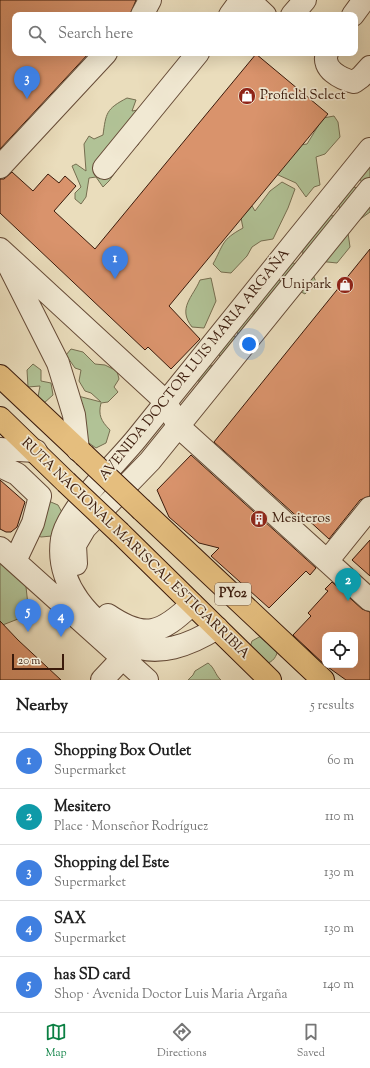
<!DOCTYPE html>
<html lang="en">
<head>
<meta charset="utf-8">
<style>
	:root { --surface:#fff; --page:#f2f2f2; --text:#222; --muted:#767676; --line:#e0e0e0; --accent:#0b8043 }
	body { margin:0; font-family:"Sorts Mill Goudy",serif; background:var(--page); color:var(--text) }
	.controls { position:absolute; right:12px; bottom:12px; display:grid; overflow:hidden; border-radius:8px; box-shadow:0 4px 16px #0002 }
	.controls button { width:36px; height:36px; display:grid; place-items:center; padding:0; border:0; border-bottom:1px solid var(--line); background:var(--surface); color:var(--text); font:20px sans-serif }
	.scale { position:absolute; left:12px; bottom:10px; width:52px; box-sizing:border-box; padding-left:4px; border:2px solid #3a1a0b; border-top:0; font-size:11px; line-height:14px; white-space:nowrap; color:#3a1a0b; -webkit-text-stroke:3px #f1e9d3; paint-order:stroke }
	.you { position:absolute; left:249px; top:344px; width:14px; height:14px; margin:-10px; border:3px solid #fff; border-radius:50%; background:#1a73e8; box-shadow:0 0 0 6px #1a73e833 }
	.badge { display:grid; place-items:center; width:26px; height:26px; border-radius:50%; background:var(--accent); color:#fff; font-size:13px; font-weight:700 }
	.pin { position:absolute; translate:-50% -33px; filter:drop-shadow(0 1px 2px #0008) }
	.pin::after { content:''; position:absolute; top:21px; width:14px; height:12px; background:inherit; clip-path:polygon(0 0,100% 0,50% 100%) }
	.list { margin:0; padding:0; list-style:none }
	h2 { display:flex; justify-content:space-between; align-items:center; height:52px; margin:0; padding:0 16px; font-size:17px }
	h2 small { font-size:13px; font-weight:400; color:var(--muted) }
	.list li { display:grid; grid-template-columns:26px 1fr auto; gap:12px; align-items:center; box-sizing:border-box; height:56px; padding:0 16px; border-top:1px solid var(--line) }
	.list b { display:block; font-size:15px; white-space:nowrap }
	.list p { margin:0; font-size:13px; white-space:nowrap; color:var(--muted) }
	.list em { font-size:13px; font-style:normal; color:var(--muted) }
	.icon { flex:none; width:22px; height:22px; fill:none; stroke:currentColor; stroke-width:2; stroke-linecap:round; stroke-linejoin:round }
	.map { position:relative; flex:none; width:370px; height:680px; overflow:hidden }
	.search { position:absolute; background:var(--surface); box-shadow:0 4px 16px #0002; left:12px; right:12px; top:12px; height:44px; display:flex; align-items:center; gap:10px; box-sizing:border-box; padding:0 14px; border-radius:8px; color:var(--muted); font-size:15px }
	.sheet { height:332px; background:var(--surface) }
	nav { display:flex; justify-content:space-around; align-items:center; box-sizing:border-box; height:56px; border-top:1px solid var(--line); background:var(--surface); font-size:11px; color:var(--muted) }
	nav a { display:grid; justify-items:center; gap:2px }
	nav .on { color:var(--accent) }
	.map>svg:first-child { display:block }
</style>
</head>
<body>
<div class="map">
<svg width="370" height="680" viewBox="0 0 370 680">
	<rect width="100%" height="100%" fill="#eaddbc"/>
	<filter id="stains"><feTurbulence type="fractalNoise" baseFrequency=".005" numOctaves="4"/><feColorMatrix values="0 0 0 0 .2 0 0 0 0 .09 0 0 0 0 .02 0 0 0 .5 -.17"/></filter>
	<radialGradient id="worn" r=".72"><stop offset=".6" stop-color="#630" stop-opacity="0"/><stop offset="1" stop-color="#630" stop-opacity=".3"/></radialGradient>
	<path fill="#b1c296" stroke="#766e50" d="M127,98L136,100L132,111L138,110L141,138L138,145L131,150L109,181L103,187L96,177L89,178L86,197L81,204L75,199V193L81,187L72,166L76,164L86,171L84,144L89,136L94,139L103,135C106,113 106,109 127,98Z
		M334,116L338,122L340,137L325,154L316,157L320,185L314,187L306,197L296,183L276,174L299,145L307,144L323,118Z
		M370,157V212L359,220L342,215L337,200L349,187L364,188L358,174Z
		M282,182L295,189L288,208L273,239L261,241L252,247L247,256L231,273L221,272L213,264C224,244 221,240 243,228L241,218L252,206L255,211L270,191Z
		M319,215L337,216L347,226L350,247L337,263L318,261L311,270L316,282L305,294L288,285L200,392L198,371L223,361L216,350L221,338L238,336L236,327L239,313L254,314V304L271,278L287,283L281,276L288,261L296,264L303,259L302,228Z
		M211,278L216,301L204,328L192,327C177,308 193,297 200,280Z
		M71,349L83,352L95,364L105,365L117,371L119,379L114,387L118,392L108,402L101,403C98,415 101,421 110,430L106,443L96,448L86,441L78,396L101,402L91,393L85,391L79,381L81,370L75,368L66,355Z
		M33,364L41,370V381L51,383L53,395L44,403L38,397L40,386L28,387L27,370Z
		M46,500L58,505L64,516L52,536L41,537L36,535Z
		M0,551L23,580L26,587L28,605L18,619L0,626Z
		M261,636L278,648C277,657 273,662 265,664L249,650L252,641Z
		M208,663C215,668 215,675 221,680H188L193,675L195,671Z"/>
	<path fill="#d9936c" stroke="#3a1a0b" d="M0,0H136L130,15H15V53H89L0,149Z
		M256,54L328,114L169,306L200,339L171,369L148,347L145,350L0,213V179H4L12,172L33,191L48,174L59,183L65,176L76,186L54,211L95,249Z
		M370,249V496L360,500L329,539L305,517L302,521L214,442Z
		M191,455L316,568L310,575L306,571L269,608L211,556L219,548L199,543L169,517L157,490Z
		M0,480L25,502L17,527L11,532H6L0,529Z
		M370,540V576L352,560Z
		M332,582L362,609L370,612V680H346L325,665H355V635H325V665L293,635L311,616L308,613L328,591L325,589Z
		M0,621L18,640L61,680H0Z"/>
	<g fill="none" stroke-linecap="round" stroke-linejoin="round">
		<defs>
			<path id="minor" d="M249,0L265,15
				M142,15L150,0
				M230,15L241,0
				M292,15L305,0
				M353,15L364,0
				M327,53C321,69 341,79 354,82L361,77L370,67
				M0,167L106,53
				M104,168L198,53
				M0,249L166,402L178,426L370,600
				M8,264L58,363L74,415L78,450
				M0,449L36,451
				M0,466L17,474L40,496L33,523L15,561
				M0,548L147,680
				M328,560L370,508
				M76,564L75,545L85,528L150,461L370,189
				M108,615C145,640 161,634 192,604
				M217,628C192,644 156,659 128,643C91,622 55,585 62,539C67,509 117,463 137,438C215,341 292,245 370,149
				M102,680L133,647"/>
			<path id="highway" d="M0,376L84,455
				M0,418L66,482
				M142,510L323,680
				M120,533L270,680"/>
		</defs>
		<use href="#minor" stroke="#664b37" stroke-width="24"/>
		<use href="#highway" stroke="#3a1a0b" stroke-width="24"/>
		<use href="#minor" stroke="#f1e9d3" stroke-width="22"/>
		<use href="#highway" stroke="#e5be7e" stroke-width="22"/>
		<defs>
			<path id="highway-bridge" d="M84,455L142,510
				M66,482L120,533"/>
		</defs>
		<use href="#highway-bridge" stroke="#3a1a0b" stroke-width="24" stroke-linecap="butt"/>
		<use href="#highway-bridge" stroke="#e5be7e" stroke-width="22"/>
	</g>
	<defs>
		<symbol id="shop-disc" viewBox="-11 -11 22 22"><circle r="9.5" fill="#8f2418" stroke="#f1e9d3"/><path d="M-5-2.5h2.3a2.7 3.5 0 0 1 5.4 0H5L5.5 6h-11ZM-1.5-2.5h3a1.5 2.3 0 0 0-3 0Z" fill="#fff"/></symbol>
		<symbol id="building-disc" viewBox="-11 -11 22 22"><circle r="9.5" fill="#8f2418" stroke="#f1e9d3"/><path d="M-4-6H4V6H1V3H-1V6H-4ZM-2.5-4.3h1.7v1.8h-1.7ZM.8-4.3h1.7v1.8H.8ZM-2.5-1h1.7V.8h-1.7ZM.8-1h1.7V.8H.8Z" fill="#fff"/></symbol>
	</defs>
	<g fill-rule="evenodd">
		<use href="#shop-disc" x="237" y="86" width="20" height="20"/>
		<use href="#shop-disc" x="335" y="275" width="20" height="20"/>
		<use href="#building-disc" x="249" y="509" width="20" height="20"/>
	</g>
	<g text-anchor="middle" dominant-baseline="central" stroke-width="3.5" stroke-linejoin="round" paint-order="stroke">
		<rect fill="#f1e9d3" stroke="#715847" stroke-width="1" x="215" y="583" width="36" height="22" rx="3"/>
		<g font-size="13" font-weight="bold" fill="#3a1a0b">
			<text x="233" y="594">PY02</text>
		</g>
		<g font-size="14" fill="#3a1a0b" stroke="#f1e9d3" text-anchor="start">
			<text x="260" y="96">Profield Select</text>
			<text x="332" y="285" text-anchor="end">Unipark</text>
			<text x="272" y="519">Mesiteros</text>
		</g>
		<g font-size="14" fill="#3a1a0b" stroke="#f1e9d3">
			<text transform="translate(195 365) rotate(-51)">AVENIDA DOCTOR LUIS MARIA ARGAÑA</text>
			<text transform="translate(135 549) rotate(44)">RUTA NACIONAL MARISCAL ESTIGARRIBIA</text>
		</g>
	</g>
	<rect width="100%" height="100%" filter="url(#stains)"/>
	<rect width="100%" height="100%" fill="url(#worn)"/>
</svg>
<div class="controls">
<button><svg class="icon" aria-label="locate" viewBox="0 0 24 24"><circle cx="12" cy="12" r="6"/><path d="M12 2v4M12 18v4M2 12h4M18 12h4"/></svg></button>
</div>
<div class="scale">20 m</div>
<div class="you"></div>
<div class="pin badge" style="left:115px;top:279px;background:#3f7fe0">1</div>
<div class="pin badge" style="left:348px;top:601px;background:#0f9aa8">2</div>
<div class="pin badge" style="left:27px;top:99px;background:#3f7fe0">3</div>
<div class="pin badge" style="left:61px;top:637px;background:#3f7fe0">4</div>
<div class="pin badge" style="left:28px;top:632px;background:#3f7fe0">5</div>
<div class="search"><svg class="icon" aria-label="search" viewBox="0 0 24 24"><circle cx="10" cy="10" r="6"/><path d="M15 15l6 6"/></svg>Search here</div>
</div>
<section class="sheet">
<h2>Nearby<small>5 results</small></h2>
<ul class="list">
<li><span class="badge" style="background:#3f7fe0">1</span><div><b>Shopping Box Outlet</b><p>Supermarket</p></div><em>60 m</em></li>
<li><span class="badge" style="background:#0f9aa8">2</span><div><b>Mesitero</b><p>Place · Monseñor Rodríguez</p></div><em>110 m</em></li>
<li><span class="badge" style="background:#3f7fe0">3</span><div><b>Shopping del Este</b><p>Supermarket</p></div><em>130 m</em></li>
<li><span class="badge" style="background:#3f7fe0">4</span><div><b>SAX</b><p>Supermarket</p></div><em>130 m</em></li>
<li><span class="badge" style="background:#3f7fe0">5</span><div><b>has SD card</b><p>Shop · Avenida Doctor Luis Maria Argaña</p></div><em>140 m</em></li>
</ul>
</section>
<nav>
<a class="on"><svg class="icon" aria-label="map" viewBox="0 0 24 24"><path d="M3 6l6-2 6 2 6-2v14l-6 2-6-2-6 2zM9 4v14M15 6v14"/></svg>Map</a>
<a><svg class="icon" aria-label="directions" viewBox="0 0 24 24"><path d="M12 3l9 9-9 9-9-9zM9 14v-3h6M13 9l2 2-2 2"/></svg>Directions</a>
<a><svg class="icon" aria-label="saved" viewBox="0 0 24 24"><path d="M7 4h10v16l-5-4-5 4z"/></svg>Saved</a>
</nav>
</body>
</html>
